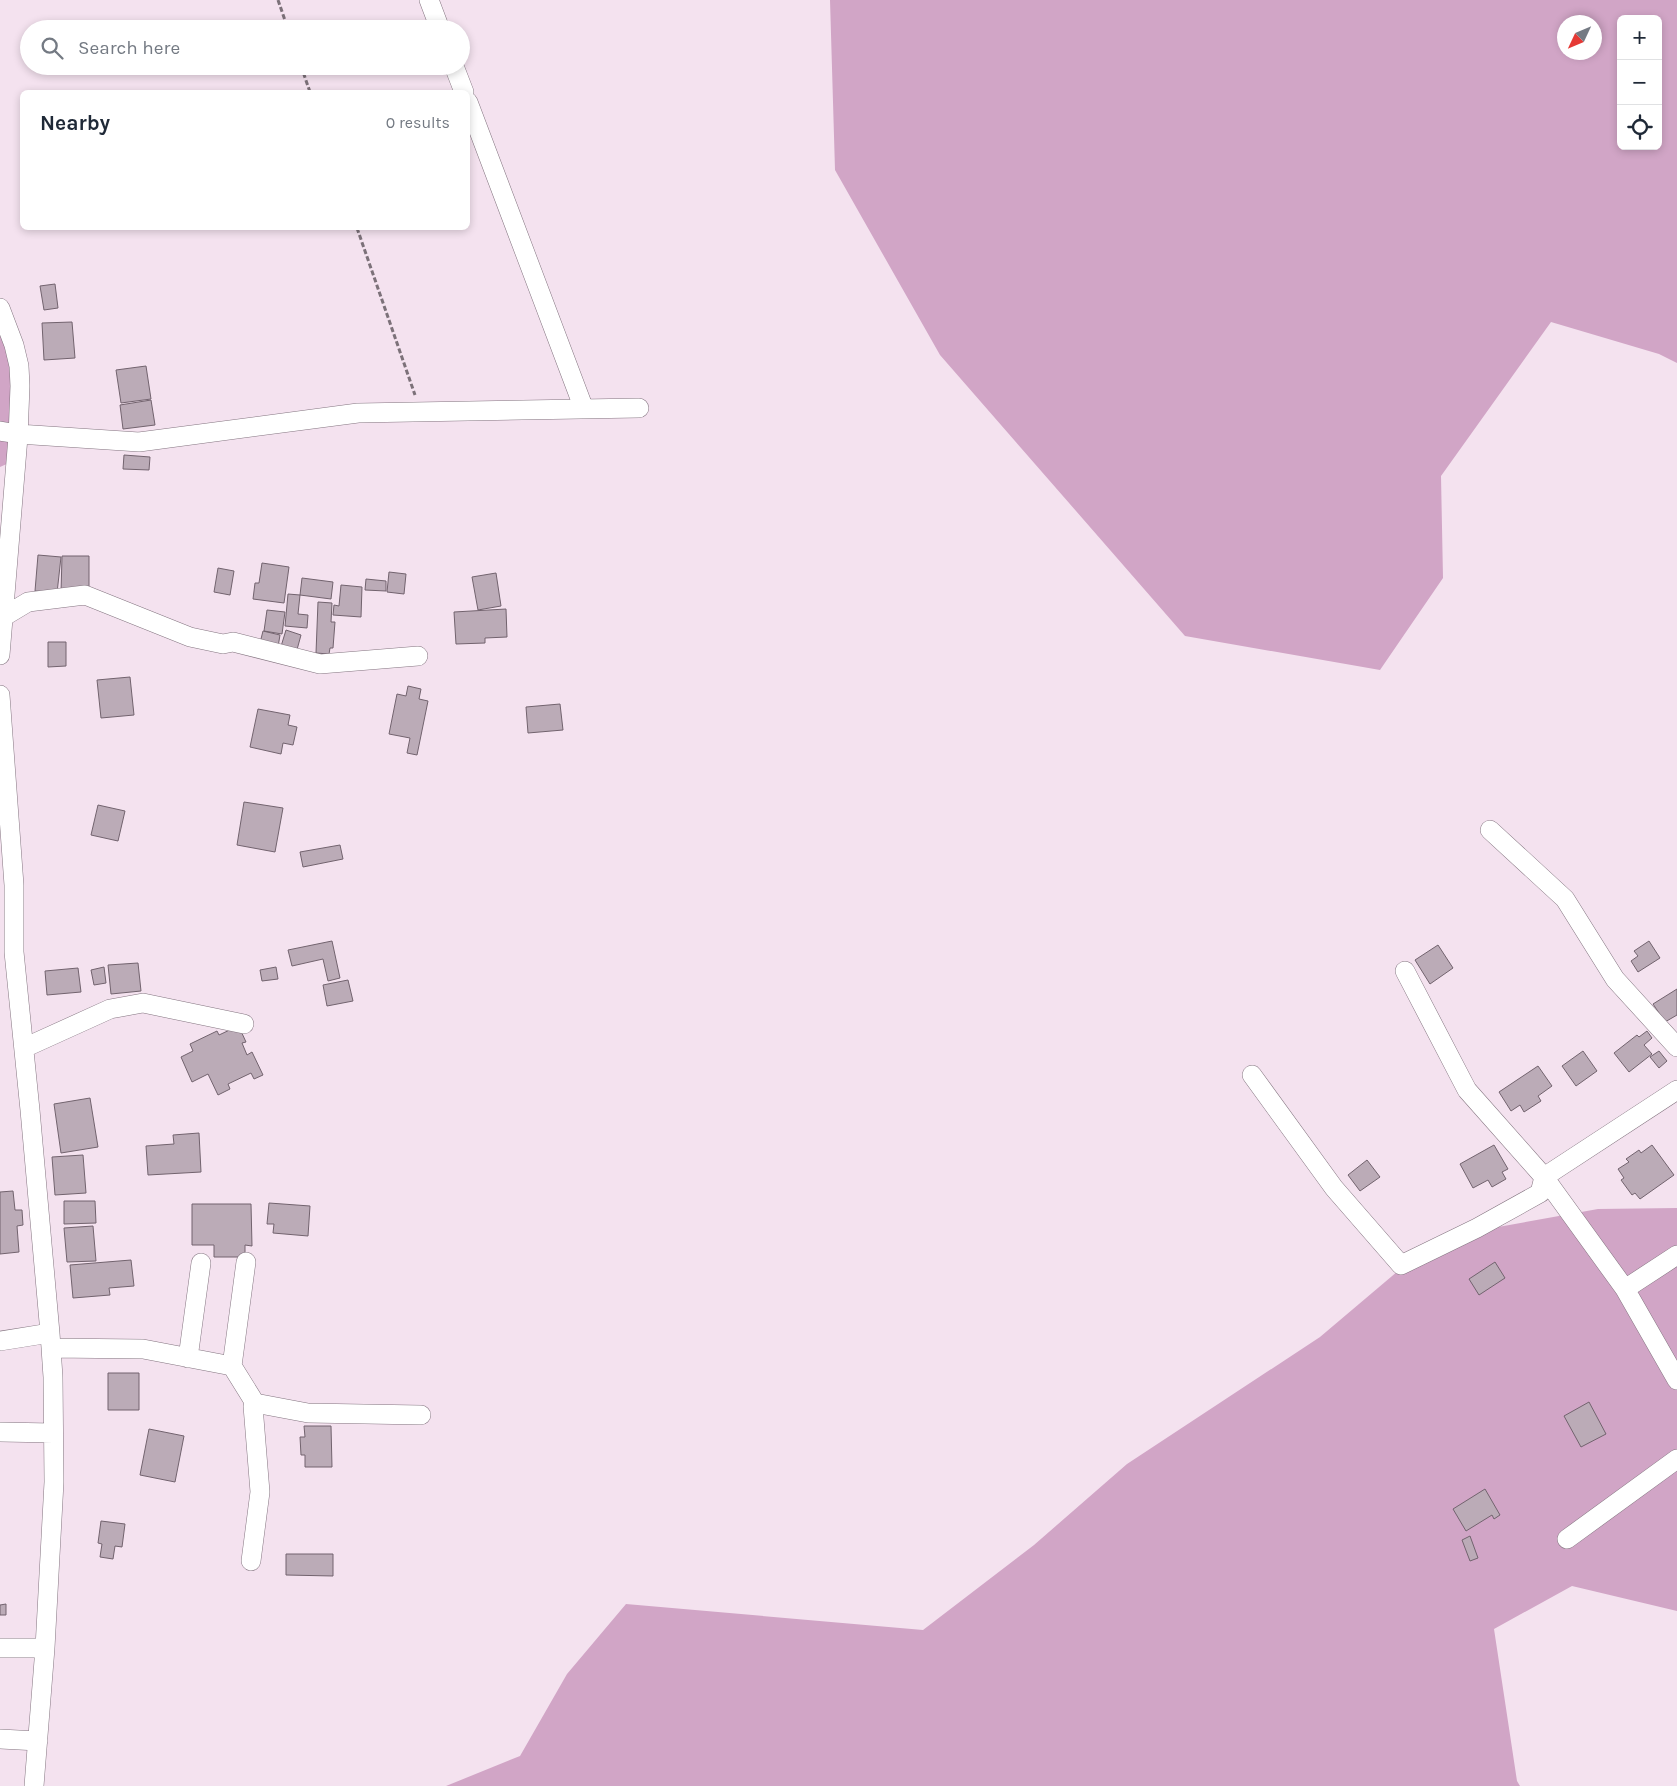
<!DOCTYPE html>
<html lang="en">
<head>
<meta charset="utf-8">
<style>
	:root { --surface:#fff; --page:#f6f6f7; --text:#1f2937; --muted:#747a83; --line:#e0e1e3 }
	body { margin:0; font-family:Karla,sans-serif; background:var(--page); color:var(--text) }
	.controls { position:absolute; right:15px; top:15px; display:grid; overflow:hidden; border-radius:8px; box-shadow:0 2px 8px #0003 }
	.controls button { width:45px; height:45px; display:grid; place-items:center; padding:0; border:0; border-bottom:1px solid var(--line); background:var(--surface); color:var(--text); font:25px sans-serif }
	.compass { position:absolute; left:1557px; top:15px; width:45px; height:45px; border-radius:50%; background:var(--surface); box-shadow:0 2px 8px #0003; rotate:226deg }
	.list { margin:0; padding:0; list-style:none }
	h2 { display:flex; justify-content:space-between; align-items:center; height:65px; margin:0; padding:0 20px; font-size:21px }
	h2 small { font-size:16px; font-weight:400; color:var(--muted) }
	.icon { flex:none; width:28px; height:28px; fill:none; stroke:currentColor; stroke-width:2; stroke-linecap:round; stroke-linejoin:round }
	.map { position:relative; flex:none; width:1677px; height:1786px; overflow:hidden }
	.search { position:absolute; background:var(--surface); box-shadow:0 2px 8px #0003; left:20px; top:20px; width:450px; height:55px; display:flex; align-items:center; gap:12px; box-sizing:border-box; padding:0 18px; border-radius:28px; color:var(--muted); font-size:19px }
	.panel { position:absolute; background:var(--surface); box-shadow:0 2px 8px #0003; left:20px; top:90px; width:450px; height:140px; border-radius:8px }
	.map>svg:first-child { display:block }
</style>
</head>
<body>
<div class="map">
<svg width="1677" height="1786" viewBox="0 0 1677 1786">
	<rect width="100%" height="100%" fill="#f4e2ef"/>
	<path fill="#d1a5c6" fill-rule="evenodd" d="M830,0H1677V363L1659,354L1551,322L1441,476L1443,578L1380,670L1185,636L940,355L835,170ZM1621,19H1658V146H1621ZM1564,22H1594V52H1564Z
		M0,298L5,308L20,458L0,467Z
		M1677,1208V1611L1572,1586L1494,1629L1517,1781L1520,1786H446L520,1756L567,1674L626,1604L923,1630L1034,1545L1127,1464L1320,1337L1437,1238L1598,1209Z"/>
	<path fill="#bbabb7" stroke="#72636e" d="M55,284L58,308L44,310L40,286Z
		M72,322L75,358L44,360L42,323Z
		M146,366L151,399L121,403L116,370Z
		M151,400L155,425L123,429L120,405Z
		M124,455L150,457L149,470L123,469Z
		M38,555L61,557L57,593L35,591Z
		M62,556H89V593H61Z
		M262,563L289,567L284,603L253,599L255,583H259Z
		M218,568L234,571L230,595L214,592Z
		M389,572L406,574L404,594L387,592Z
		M496,573L501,606L478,610L472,577Z
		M302,578L333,582L331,599L300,595Z
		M366,579L386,581V591L365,590Z
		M341,585L362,587L361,617L333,615L334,605L339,606Z
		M288,594L300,595L298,614L308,615L307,628L285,626Z
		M318,602L332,603L331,622H335L333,648H330L329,654L316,653Z
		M506,609L507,637L485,638V643L456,644L454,612Z
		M267,610L285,612L282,634L264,631Z
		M286,630L301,635L295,657L279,653Z
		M263,631L280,635L278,647L260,643Z
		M48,642H66V666L48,667Z
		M130,677L134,715L101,718L97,680Z
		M408,686L421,689L419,699L428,701L417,755L407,753L410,738L389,734L397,694L406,696Z
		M560,704L563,730L528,733L526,707Z
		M258,709L290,715L288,725L297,727L293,745L283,743L281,754L250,747Z
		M244,802L283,808L275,852L237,845Z
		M98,805L125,811L118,841L91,835Z
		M340,845L343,859L303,867L300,852Z
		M332,941L340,978L328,981L323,959L292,966L288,950Z
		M1649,941L1660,958L1638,972L1631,961L1638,956L1634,951Z
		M1438,945L1453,968L1430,984L1415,960Z
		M138,963L141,991L111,994L108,965Z
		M104,967L106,983L94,985L91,970Z
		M276,967L278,979L262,981L260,970Z
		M78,968L81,992L47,995L45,971Z
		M348,980L353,1001L327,1006L323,985Z
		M1677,989V1015L1665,1022L1653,1004Z
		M236,1027L240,1029L246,1042L242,1043L247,1055L252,1052L263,1075L254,1079L251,1073L228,1084L230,1089L218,1095L208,1074L192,1082L181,1057L193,1051L190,1044L217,1031L219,1035Z
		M1647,1031L1652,1038L1644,1045L1652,1054L1629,1072L1614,1053L1637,1035L1639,1037Z
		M1583,1051L1597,1071L1576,1086L1562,1066Z
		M1659,1051L1667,1061L1659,1068L1650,1057Z
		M1538,1066L1552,1086L1538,1096L1541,1101L1524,1112L1520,1105L1511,1111L1499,1092Z
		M90,1098L98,1147L61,1153L54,1104Z
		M199,1133L201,1172L148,1175L146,1146L174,1144L173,1135Z
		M1494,1145L1508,1169L1502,1172L1506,1179L1492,1187L1488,1180L1473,1188L1460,1164Z
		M1652,1145L1674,1175L1640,1199L1635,1193L1632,1195L1621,1180L1624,1178L1618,1169L1629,1162L1626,1159L1639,1150L1641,1153Z
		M83,1155L86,1193L55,1195L52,1157Z
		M1367,1160L1380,1177L1360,1191L1348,1175Z
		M13,1191L15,1210H22L23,1225L17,1226L19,1252L0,1254V1192Z
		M64,1201H95L96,1223L64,1224Z
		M269,1203L310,1206L308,1236L273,1233L274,1224H267Z
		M192,1204H251L252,1246L245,1245V1257H214V1245H192Z
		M93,1226L96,1261L67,1262L64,1228Z
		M131,1260L134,1286L109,1288L110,1295L73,1298L70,1265Z
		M1495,1262L1505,1278L1479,1295L1469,1279Z
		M108,1373H139V1410H108Z
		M1589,1402L1606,1434L1581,1447L1564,1416Z
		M304,1426H331L332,1467H305V1455H301L300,1437H305Z
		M149,1429L184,1436L175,1482L140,1475Z
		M1485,1489L1500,1515L1494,1519L1492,1515L1466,1531L1453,1509Z
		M101,1521L125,1524L122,1547L115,1546L113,1559L100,1557L102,1544L98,1543Z
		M1470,1536L1478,1558L1470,1561L1462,1540Z
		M286,1554H333V1576L286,1575Z
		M6,1604V1615H0V1605Z"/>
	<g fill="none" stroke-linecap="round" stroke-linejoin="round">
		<defs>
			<path id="minor" d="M429,0L440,29
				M454,66L464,92
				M468,102L584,409
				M0,308L14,345L19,366L20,386L18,437L0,655
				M0,431L18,434L139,442L358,413L639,408
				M3,617L28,602L85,595L190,637L223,644L233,642L320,664L418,656
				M0,695L14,885V952L30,1110L50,1333L53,1377L54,1482L45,1648L34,1786
				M1490,830L1565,899L1615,979L1677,1047
				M1405,971L1467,1090L1544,1177L1625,1289L1677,1380
				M24,1048L110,1009L143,1003L244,1024
				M1252,1075L1334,1188L1401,1265L1477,1228L1540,1193L1544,1177L1677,1090
				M1625,1289L1677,1255
				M0,1341L50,1333
				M51,1348L143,1349L232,1366L246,1262
				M188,1358L201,1263
				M232,1366L255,1403L253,1406L260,1492L251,1561
				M255,1403L308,1413L421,1415
				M0,1432L53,1433
				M1567,1539L1677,1459
				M0,1648H45
				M0,1739L38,1741"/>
		</defs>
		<use href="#minor" stroke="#847580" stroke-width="20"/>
		<path stroke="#7c7179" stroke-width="3" stroke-dasharray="5 2.5" stroke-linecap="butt" d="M278,0L288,29
			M301,66L310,92
			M357,228L415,395"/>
		<use href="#minor" stroke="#fff" stroke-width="19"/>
	</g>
</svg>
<div class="controls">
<button>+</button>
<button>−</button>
<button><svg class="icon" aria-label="locate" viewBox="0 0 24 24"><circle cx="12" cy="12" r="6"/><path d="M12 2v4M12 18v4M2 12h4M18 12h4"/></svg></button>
</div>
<svg class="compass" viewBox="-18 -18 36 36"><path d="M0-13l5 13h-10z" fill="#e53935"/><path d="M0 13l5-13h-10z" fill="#747a83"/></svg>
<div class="search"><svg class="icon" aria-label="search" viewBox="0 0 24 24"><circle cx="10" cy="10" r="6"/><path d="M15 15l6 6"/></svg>Search here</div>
<section class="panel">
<h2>Nearby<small>0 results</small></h2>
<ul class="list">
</ul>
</section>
</div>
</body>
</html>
